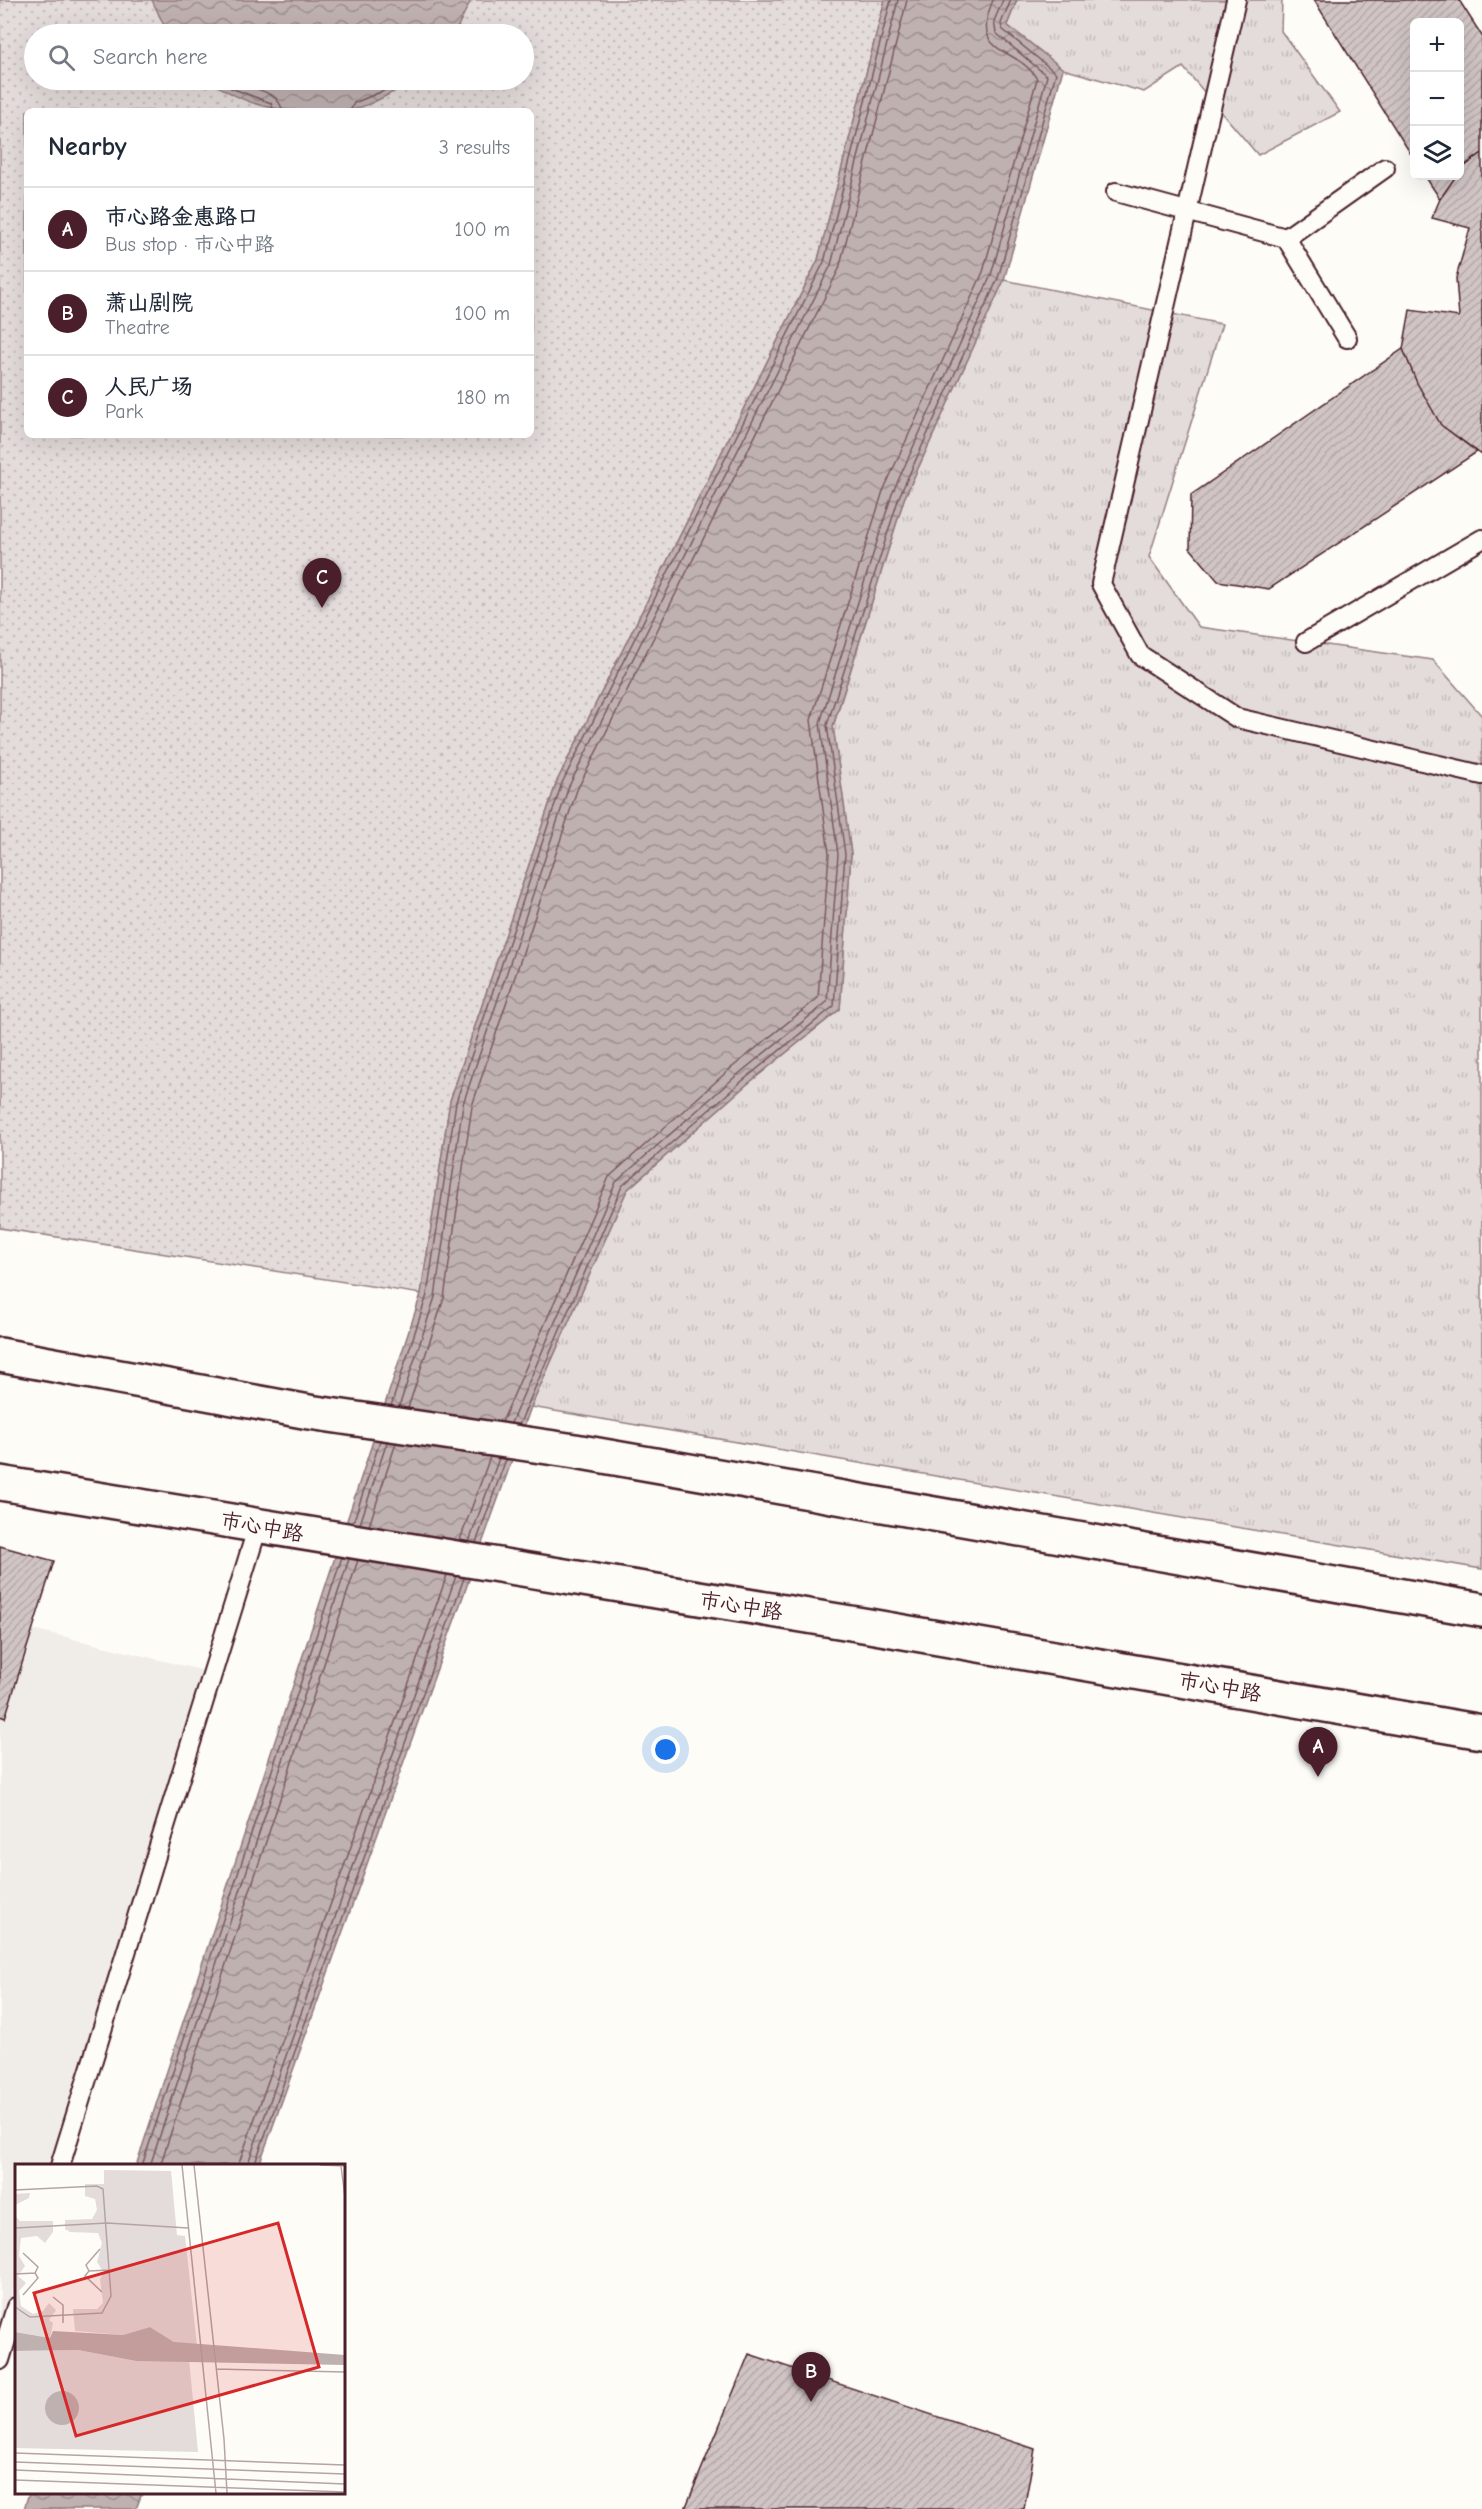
<!DOCTYPE html>
<html lang="en">
<head>
<meta charset="utf-8">
<style>
	:root { --surface:#fff; --page:#f2f2f3; --text:#1f2937; --muted:#747a83; --line:#e0e1e3; --accent:#4a1f2b }
	body { margin:0; font-family:"Comic Neue","LXGW WenKai TC",sans-serif; background:var(--page); color:var(--text) }
	.controls { position:absolute; right:18px; top:18px; display:grid; overflow:hidden; border-radius:9px; box-shadow:0 6px 24px #0002 }
	.controls button { width:54px; height:54px; display:grid; place-items:center; padding:0; border:0; border-bottom:2px solid var(--line); background:var(--surface); color:var(--text); font:30px sans-serif }
	.you { position:absolute; left:666px; top:1750px; width:21px; height:21px; margin:-15px; border:4px solid #fff; border-radius:50%; background:#1a73e8; box-shadow:0 0 0 9px #1a73e833 }
	.badge { display:grid; place-items:center; width:39px; height:39px; border-radius:50%; background:var(--accent); color:#fff; font-size:20px; font-weight:700 }
	.pin { position:absolute; translate:-50% -50px; filter:drop-shadow(0 2px 3px #0008) }
	.pin::after { content:''; position:absolute; top:32px; width:21px; height:18px; background:inherit; clip-path:polygon(0 0,100% 0,50% 100%) }
	.list { margin:0; padding:0; list-style:none }
	h2 { display:flex; justify-content:space-between; align-items:center; height:78px; margin:0; padding:0 24px; font-size:26px }
	h2 small { font-size:20px; font-weight:400; color:var(--muted) }
	.list li { display:grid; grid-template-columns:39px 1fr auto; gap:18px; align-items:center; box-sizing:border-box; height:84px; padding:0 24px; border-top:2px solid var(--line) }
	.list b { display:block; font-size:22px; white-space:nowrap }
	.list p { margin:0; font-size:20px; white-space:nowrap; color:var(--muted) }
	.list em { font-size:20px; font-style:normal; color:var(--muted) }
	.icon { flex:none; width:33px; height:33px; fill:none; stroke:currentColor; stroke-width:2; stroke-linecap:round; stroke-linejoin:round }
	.map { position:relative; flex:none; width:1482px; height:2509px; overflow:hidden }
	.search { position:absolute; background:var(--surface); box-shadow:0 6px 24px #0002; left:24px; top:24px; width:510px; height:66px; display:flex; align-items:center; gap:15px; box-sizing:border-box; padding:0 21px; border-radius:33px; color:var(--muted); font-size:22px }
	.panel { position:absolute; background:var(--surface); box-shadow:0 6px 24px #0002; left:24px; top:108px; width:510px; height:330px; border-radius:9px }
	.map>svg:first-child { display:block }
</style>
</head>
<body>
<div class="map">
<svg width="1482" height="2509" viewBox="0 0 1482 2509">
	<defs>
		<pattern id="grass-tufts" width="24" height="20" patternUnits="userSpaceOnUse" patternTransform="scale(1.5)"><rect width="24" height="20" fill="#e3dcda"/><path d="M3 7l-1-3M5 7V3M7 7l1-3M15 17l-1-3M17 17v-4M19 17l1-3" fill="none" stroke="#c4bcbb"/></pattern>
		<pattern id="park-dots" width="8" height="8" patternUnits="userSpaceOnUse" patternTransform="scale(1.5)"><rect width="8" height="8" fill="#e3dcda"/><path d="M2 2h.1M6 6h.1" fill="none" stroke="#c4bcbb" stroke-width="1.8" stroke-linecap="round"/></pattern>
		<pattern id="water-waves" width="16" height="10" patternUnits="userSpaceOnUse" patternTransform="scale(1.5)"><rect width="16" height="10" fill="#c0b1b1"/><path d="M0 5q4-4 8 0t8 0" fill="none" stroke="#9e8f90"/></pattern>
		<pattern id="building-hatch" width="6" height="6" patternUnits="userSpaceOnUse" patternTransform="scale(1.5)"><rect width="6" height="6" fill="#d0c5c4"/><path d="M-1 1l2-2M0 6l6-6M5 7l2-2" fill="none" stroke="#b4a9a9"/></pattern>
	</defs>
	<rect width="100%" height="100%" fill="#fdfcf7"/>
	<filter id="ink" filterUnits="userSpaceOnUse"><feTurbulence type="fractalNoise" baseFrequency=".0167" numOctaves="2"/><feDisplacementMap in="SourceGraphic" scale="12" xChannelSelector="R" yChannelSelector="G"/><feConvolveMatrix kernelMatrix="1 2 1 2 8 2 1 2 1" color-interpolation-filters="sRGB"/></filter>
	<g filter="url(#ink)">
		<path fill="#f0ece8" d="M0,1621L217,1674L54,2165L16,2166V2280L0,2330Z"/>
		<path fill="url(#grass-tufts)" stroke="#967e82" stroke-width="1.5" d="M1017,0H1282L1281,31L1340,112L1258,155L1183,67L1144,92L1063,69L1007,25Z
			M1004,280L1222,324L1149,557L1199,627L1433,660L1482,716V1569L531,1407L627,1190L745,1086L840,1009L851,854L833,727L904,499Z"/>
		<path fill="url(#park-dots)" stroke="#967e82" stroke-width="1.5" fill-rule="evenodd" d="M0,0H885L818,260L557,781L450,1101L421,1294L0,1228ZM34,34H524V80H34ZM27,111H531V435H27Z"/>
		<path fill="url(#water-waves)" stroke="#91777b" stroke-width="1.5" d="M152,0H471L454,34H168Z
			M885,0H1017L1007,25L1063,69L1004,280L904,499L833,726L851,854L840,1009L745,1086L627,1190L531,1407L259,2165L136,2166L421,1294L450,1101L557,781L818,260Z
			M209,80H413C395,91 376,103 355,109C343,112 330,111 318,111C273,111 246,106 209,80Z
			M29,2493V2492L142,2493L136,2509H24Z"/>
		<g fill="none" stroke-linecap="round" stroke-linejoin="round">
			<path stroke="#795961" stroke-width="1.5" d="M219,80L231,88L271,103L274,111
				M233,80C248,88 281,91 282,111
				M350,111L354,103L383,91L402,80
				M391,1406L427,1295L456,1102L562,783L824,262L891,0
				M399,1407L435,1297L463,1104L569,786L831,265L898,0
				M408,1408L444,1298L472,1106L577,790L839,269L907,0
				M502,1422L609,1177L730,1069L818,998L829,854L811,720L883,491L983,272L1037,79C1016,44 969,58 993,0
				M511,1423L616,1182L736,1076L827,1002L838,854L820,723L892,494L991,275L1047,76L996,33L994,21L1003,0
				M519,1425L622,1186L741,1082L834,1006L845,854L827,725L899,497L998,278L1056,73L1002,29L1001,23L1011,0
				M353,1523L380,1441
				M360,1524L387,1442
				M369,1526L396,1443
				M460,1540L490,1457
				M469,1542L499,1458
				M476,1543L506,1459
				M142,2166L342,1557
				M150,2166L349,1559
				M160,2166L358,1560
				M238,2166L447,1575
				M247,2166L456,1576
				M254,2166L464,1578"/>
		</g>
		<path fill="url(#building-hatch)" stroke="#4a1f2b" stroke-width="1.5" d="M1314,0H1459L1482,36V153L1460,170V22H1414V159Z
			M1482,153V455L1441,425L1417,383L1403,349L1410,310L1459,317L1456,278L1470,228L1432,218L1440,199L1456,176H1460V169Z
			M1425,176H1456L1440,199Z
			M1403,349L1417,383L1441,425L1477,452L1269,589L1218,581L1190,548L1191,495Z
			M0,1546L54,1561L5,1718L0,1716Z
			M749,2354L1035,2449L1024,2509H685Z"/>
		<g fill="none" stroke-linecap="round" stroke-linejoin="round">
			<defs>
				<path id="service" d="M1236,0L1101,584L1140,655L1237,718L1482,775
					M1116,192L1286,238L1385,168
					M1286,238L1347,338
					M1306,642L1482,539
					M60,2166L258,1526
					M0,2360L16,2307"/>
				<path id="primary" d="M0,1355L309,1412L575,1451L1482,1610
					M0,1483L869,1626L1482,1732"/>
			</defs>
			<use href="#service" stroke="#4a1f2b" stroke-width="22"/>
			<use href="#primary" stroke="#4a1f2b" stroke-width="38"/>
			<use href="#service" stroke="#fdfcf7" stroke-width="18"/>
			<use href="#primary" stroke="#fdfcf7" stroke-width="33"/>
		</g>
	</g>
	<g text-anchor="middle" dominant-baseline="central" stroke-width="5" stroke-linejoin="round" paint-order="stroke">
		<g font-size="21" fill="#4a1f2b" stroke="#fdfcf7">
			<text transform="translate(262 1527) rotate(10)">市心中路</text>
			<text transform="translate(741 1606) rotate(9)">市心中路</text>
			<text transform="translate(1220 1687) rotate(10)">市心中路</text>
		</g>
	</g>
	<g transform="translate(15 2164)">
		<rect width="330" height="330" fill="#fdfcf7"/>
		<path d="M89,6L156,7L162,71L170,72L182,182L159,178L135,163L108,171L60,167L58,145H82L88,139L85,115L89,109L82,98L87,79L83,69L55,68L50,65V56L77,55L82,46L80,35L70,32V20H89ZM15,29L14,34L0,41L1,53L5,57H38V68L30,79L22,72L6,74L4,92L10,102L3,112L11,119L4,127L6,142L18,150L28,147L34,139L41,146L34,156L38,159L35,174L0,168V30Z" fill="#e3dcda"/>
		<path d="M63,186L121,197L174,195L183,288L0,284V187Z" fill="#e3dcda"/>
		<path d="M135,163L159,178L330,191V201L121,197L63,186L0,187V168L35,174L38,167L108,171ZM30 244a17 17 0 1 1 34 0a17 17 0 1 1-34 0Z" fill="#c0b1b1"/>
		<path fill="none" stroke="#b5a4a5" stroke-width="1.5" d="M167,1L201,329M179,1L209,275L212,329M305,1L330,2M326,2L330,33M0,26L82,22L88,25L96,132L87,149L15,153L0,143M0,64L92,59L173,64M85,85L71,101L74,107L94,106M74,107L70,112L87,128M0,110L20,109L23,103L8,89M8,131L23,114L20,109M38,133L48,141V159M201,205L330,208M0,289L330,301M0,298L330,310M0,306L330,320M0,316L330,328"/>
		<path fill="#d62828" fill-opacity="0.15" stroke="#d62828" stroke-width="3" d="M263,59L304,203L61,272L19,129Z"/>
		<rect width="330" height="330" fill="none" stroke="#4a1f2b" stroke-width="3"/>
	</g>
</svg>
<div class="controls">
<button>+</button>
<button>−</button>
<button><svg class="icon" aria-label="layers" viewBox="0 0 24 24"><path d="M12 4l9 5-9 5-9-5zM3 14l9 5 9-5"/></svg></button>
</div>
<div class="you"></div>
<div class="pin badge" style="left:1318px;top:1777px">A</div>
<div class="pin badge" style="left:811px;top:2402px">B</div>
<div class="pin badge" style="left:322px;top:608px">C</div>
<div class="search"><svg class="icon" aria-label="search" viewBox="0 0 24 24"><circle cx="10" cy="10" r="6"/><path d="M15 15l6 6"/></svg>Search here</div>
<section class="panel">
<h2>Nearby<small>3 results</small></h2>
<ul class="list">
<li><span class="badge">A</span><div><b>市心路金惠路口</b><p>Bus stop · 市心中路</p></div><em>100 m</em></li>
<li><span class="badge">B</span><div><b>萧山剧院</b><p>Theatre</p></div><em>100 m</em></li>
<li><span class="badge">C</span><div><b>人民广场</b><p>Park</p></div><em>180 m</em></li>
</ul>
</section>
</div>
</body>
</html>
